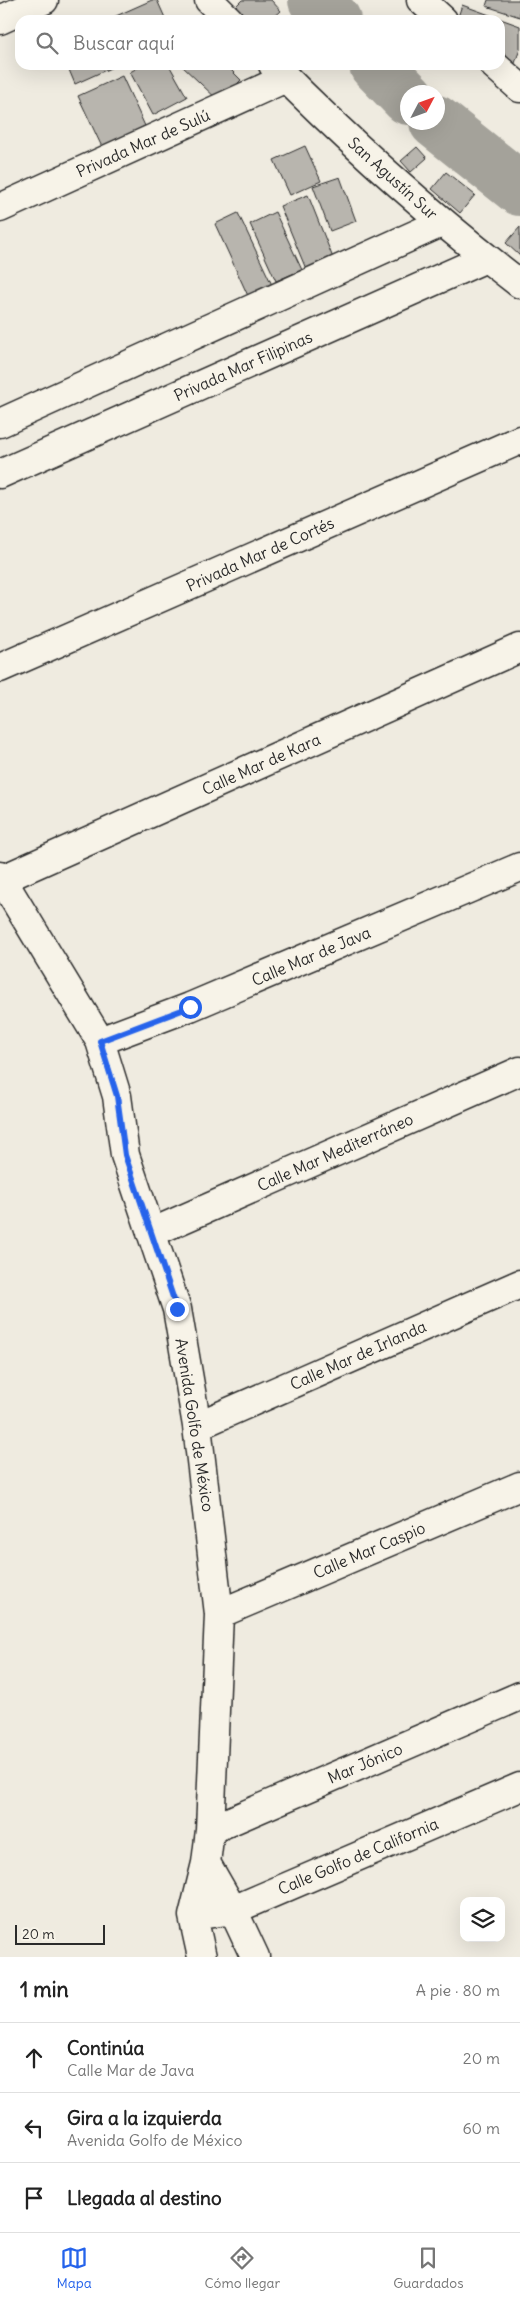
<!DOCTYPE html>
<html lang="es">
<head>
<meta charset="utf-8">
<style>
	:root { --surface:#fff; --page:#f6f6f6; --text:#222; --muted:#767676; --line:#e0e0e0; --accent:#2563eb }
	body { margin:0; font-family:Delius,sans-serif; background:var(--page); color:var(--text) }
	.controls { position:absolute; right:15px; bottom:15px; display:grid; overflow:hidden; border-radius:10px; box-shadow:0 5px 20px #0002 }
	.controls button { width:45px; height:45px; display:grid; place-items:center; padding:0; border:0; border-bottom:1px solid var(--line); background:var(--surface); color:var(--text); font:25px sans-serif }
	.compass { position:absolute; left:400px; top:85px; width:45px; height:45px; border-radius:50%; background:var(--surface); box-shadow:0 5px 20px #0002; rotate:49deg }
	.scale { position:absolute; left:15px; bottom:12px; width:90px; box-sizing:border-box; padding-left:5px; border:2px solid #2b2b2b; border-top:0; font-size:14px; line-height:18px; white-space:nowrap; color:#2b2b2b; -webkit-text-stroke:4px #f7f3e8; paint-order:stroke }
	.stop { position:absolute; width:15px; height:15px; margin:-11px; border:4px solid #2563eb; border-radius:50%; background:#fff }
	.stop.end { background:#2563eb; border-color:#fff; box-shadow:0 1px 5px #0008 }
	.list { margin:0; padding:0; list-style:none }
	h2 { display:flex; justify-content:space-between; align-items:center; height:65px; margin:0; padding:0 20px; font-size:21px }
	h2 small { font-size:16px; font-weight:400; color:var(--muted) }
	.list li { display:grid; grid-template-columns:32px 1fr auto; gap:15px; align-items:center; box-sizing:border-box; height:70px; padding:0 20px; border-top:1px solid var(--line) }
	.list b { display:block; font-size:19px; white-space:nowrap }
	.list p { margin:0; font-size:16px; white-space:nowrap; color:var(--muted) }
	.list em { font-size:16px; font-style:normal; color:var(--muted) }
	.icon { flex:none; width:28px; height:28px; fill:none; stroke:currentColor; stroke-width:2; stroke-linecap:round; stroke-linejoin:round }
	.map { position:relative; flex:none; width:520px; height:1957px; overflow:hidden }
	.search { position:absolute; background:var(--surface); box-shadow:0 5px 20px #0002; left:15px; right:15px; top:15px; height:55px; display:flex; align-items:center; gap:12px; box-sizing:border-box; padding:0 18px; border-radius:15px; color:var(--muted); font-size:19px }
	.sheet { height:275px; background:var(--surface) }
	nav { display:flex; justify-content:space-around; align-items:center; box-sizing:border-box; height:70px; border-top:1px solid var(--line); background:var(--surface); font-size:14px; color:var(--muted) }
	nav a { display:grid; justify-items:center; gap:2px }
	nav .on { color:var(--accent) }
	.map>svg:first-child { display:block }
</style>
</head>
<body>
<div class="map">
<svg width="520" height="1957" viewBox="0 0 520 1957">
	<rect width="100%" height="100%" fill="#efebe0"/>
	<filter id="ink" filterUnits="userSpaceOnUse"><feTurbulence type="fractalNoise" baseFrequency=".02" numOctaves="2"/><feDisplacementMap in="SourceGraphic" scale="10" xChannelSelector="R" yChannelSelector="G"/><feConvolveMatrix kernelMatrix="1 2 1 2 8 2 1 2 1" color-interpolation-filters="sRGB"/></filter>
	<g filter="url(#ink)">
		<g fill="none" stroke-linecap="round" stroke-linejoin="round">
			<path stroke="#a4a29a" stroke-width="54" d="M315,0L334,20
				M376,65L408,98
				M436,122L520,189"/>
		</g>
		<path fill="#b8b5ae" stroke="#2b2b2b" d="M152,0H157L166,20H107Z
			M242,0H271L281,11L271,20H248L236,6Z
			M488,0H520V17L486,6Z
			M462,5L520,26V49L514,66L500,55V20H457Z
			M67,65H117L75,84Z
			M143,65H169L187,97L153,115L130,72Z
			M181,65H226L241,80L220,102Z
			M122,76L145,126L102,147L78,96Z
			M305,146L321,181L290,195L274,160Z
			M417,147L427,158L411,172L401,161Z
			M446,172L475,195L460,213L432,189Z
			M340,177L356,221L330,231L313,186Z
			M308,195L333,258L306,269L280,206Z
			M275,212L302,270L276,281L250,224Z
			M238,213L273,287L249,298L215,224Z
			M520,227V256L506,243Z"/>
		<g fill="none" stroke-linecap="round" stroke-linejoin="round">
			<defs>
				<path id="minor" d="M0,20L44,0
					M0,208L286,78
					M0,423L441,223
					M0,474L486,258
					M0,668L520,440
					M0,876L100,1041L117,1096L125,1155L177,1309L197,1426L219,1614L210,1830L206,1863L193,1916L202,1957
					M3,879L520,648
					M100,1041L190,1007L520,867
					M151,1233L520,1071
					M197,1426L520,1284
					M219,1614L520,1486
					M210,1830L520,1696
					M206,1863L233,1910L255,1957
					M193,1916L233,1910L520,1787"/>
				<path id="major" d="M209,0L229,20
					M421,0L443,20
					M273,65C351,144 433,217 520,284
					M494,65L520,88"/>
			</defs>
			<use href="#minor" stroke="#2b2b2b" stroke-width="31"/>
			<use href="#major" stroke="#2b2b2b" stroke-width="31"/>
			<use href="#minor" stroke="#f7f3e8" stroke-width="28"/>
			<use href="#major" stroke="#f7f3e8" stroke-width="28"/>
		</g>
	</g>
	<g fill="none" stroke-linecap="round" stroke-linejoin="round" filter="url(#ink)">
		<path stroke="#2563eb" stroke-width="6" d="M177,1309L125,1155L117,1096L100,1041L190,1007"/>
	</g>
	<g text-anchor="middle" dominant-baseline="central" stroke-width="5" stroke-linejoin="round" paint-order="stroke">
		<g font-size="16" fill="#2b2b2b" stroke="#f7f3e8">
			<text transform="translate(143 143) rotate(-24)">Privada Mar de Sulú</text>
			<text transform="translate(393 178) rotate(42)">San Agustín Sur</text>
			<text transform="translate(243 366) rotate(-24)">Privada Mar Filipinas</text>
			<text transform="translate(260 554) rotate(-24)">Privada Mar de Cortés</text>
			<text transform="translate(261 764) rotate(-24)">Calle Mar de Kara</text>
			<text transform="translate(311 956) rotate(-23)">Calle Mar de Java</text>
			<text transform="translate(335 1152) rotate(-24)">Calle Mar Mediterráneo</text>
			<text transform="translate(358 1355) rotate(-24)">Calle Mar de Irlanda</text>
			<text transform="translate(195 1425) rotate(81)">Avenida Golfo de México</text>
			<text transform="translate(369 1550) rotate(-23)">Calle Mar Caspio</text>
			<text transform="translate(365 1763) rotate(-23)">Mar Jónico</text>
			<text transform="translate(358 1856) rotate(-23)">Calle Golfo de California</text>
		</g>
	</g>
</svg>
<div class="controls">
<button><svg class="icon" aria-label="layers" viewBox="0 0 24 24"><path d="M12 4l9 5-9 5-9-5zM3 14l9 5 9-5"/></svg></button>
</div>
<svg class="compass" viewBox="-18 -18 36 36"><path d="M0-13l5 13h-10z" fill="#e53935"/><path d="M0 13l5-13h-10z" fill="#767676"/></svg>
<div class="scale">20 m</div>
<div class="stop" style="left:190px;top:1007px"></div>
<div class="stop end" style="left:177px;top:1309px"></div>
<div class="search"><svg class="icon" aria-label="search" viewBox="0 0 24 24"><circle cx="10" cy="10" r="6"/><path d="M15 15l6 6"/></svg>Buscar aquí</div>
</div>
<section class="sheet">
<h2>1 min<small>A pie · 80 m</small></h2>
<ul class="list">
<li><svg class="icon" aria-label="ahead" viewBox="0 0 24 24"><path d="M12 20V5M6 11l6-6 6 6"/></svg><div><b>Continúa</b><p>Calle Mar de Java</p></div><em>20 m</em></li>
<li><svg class="icon" aria-label="left" viewBox="0 0 24 24"><path d="M17 20v-9H6M10 6l-5 5 5 5"/></svg><div><b>Gira a la izquierda</b><p>Avenida Golfo de México</p></div><em>60 m</em></li>
<li><svg class="icon" aria-label="arrive" viewBox="0 0 24 24"><path d="M6 21V4h12l-3 4 3 4H6"/></svg><div><b>Llegada al destino</b></div></li>
</ul>
</section>
<nav>
<a class="on"><svg class="icon" aria-label="map" viewBox="0 0 24 24"><path d="M3 6l6-2 6 2 6-2v14l-6 2-6-2-6 2zM9 4v14M15 6v14"/></svg>Mapa</a>
<a><svg class="icon" aria-label="directions" viewBox="0 0 24 24"><path d="M12 3l9 9-9 9-9-9zM9 14v-3h6M13 9l2 2-2 2"/></svg>Cómo llegar</a>
<a><svg class="icon" aria-label="saved" viewBox="0 0 24 24"><path d="M7 4h10v16l-5-4-5 4z"/></svg>Guardados</a>
</nav>
</body>
</html>
